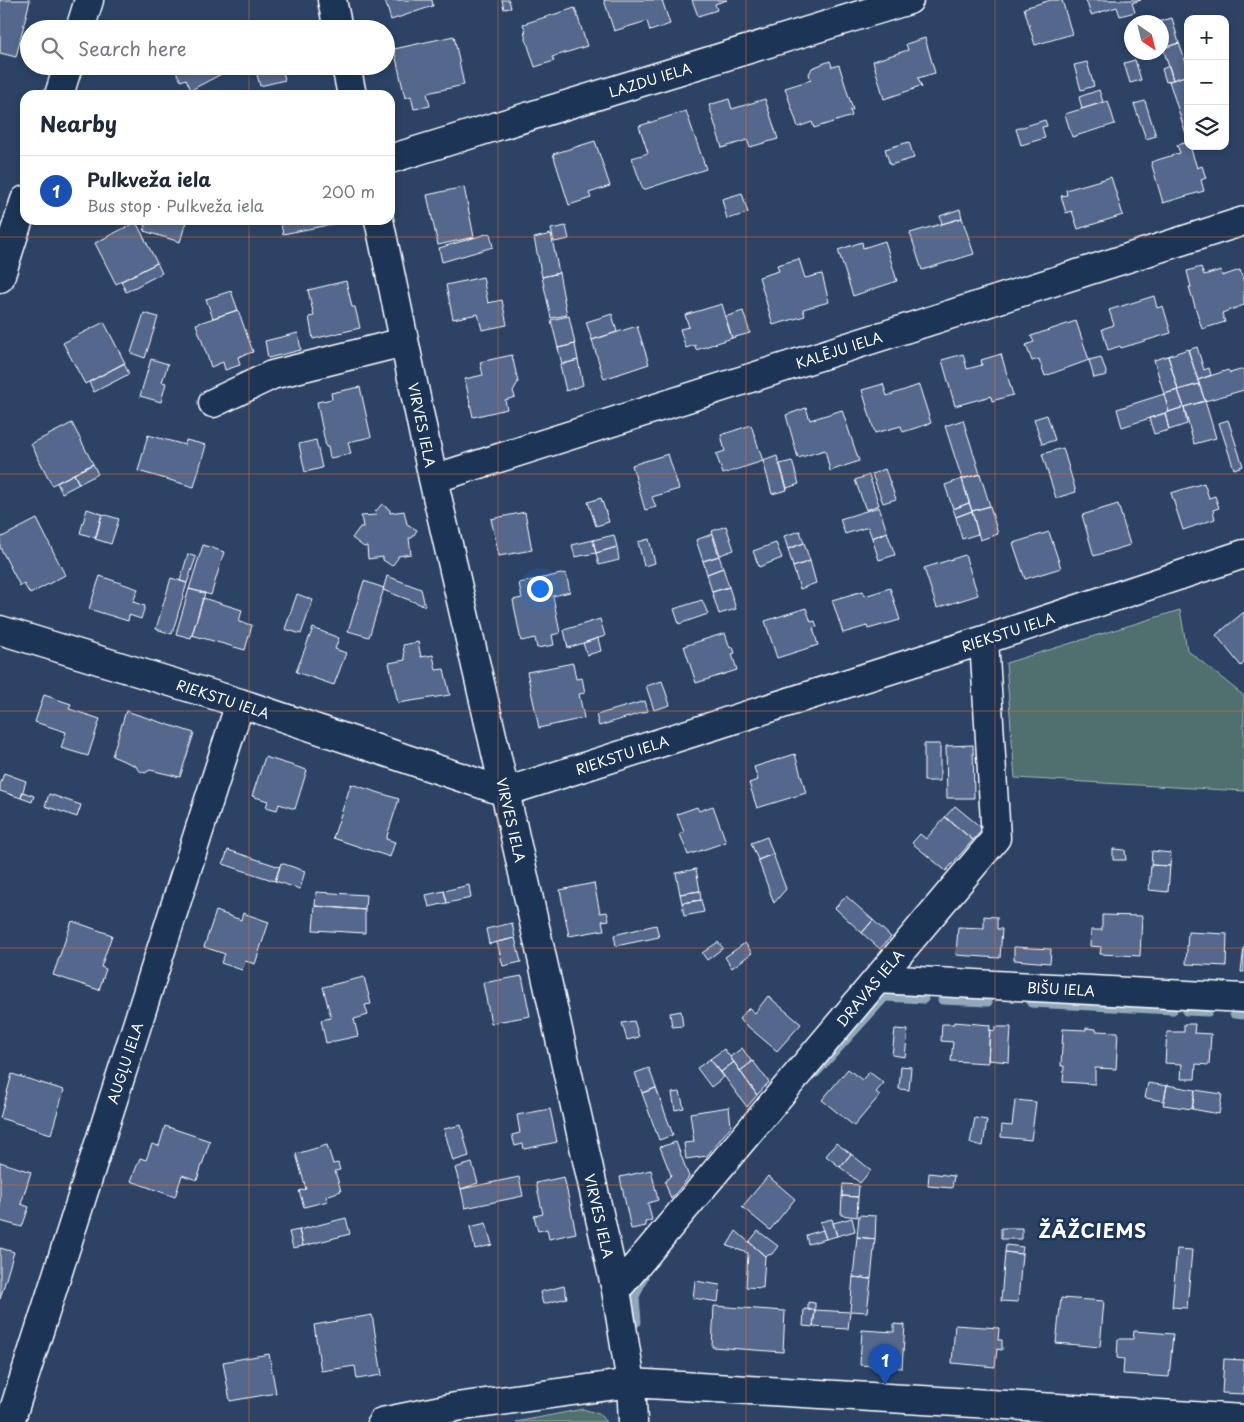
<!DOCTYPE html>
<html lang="en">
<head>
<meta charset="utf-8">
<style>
	:root { --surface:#fff; --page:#f6f6f7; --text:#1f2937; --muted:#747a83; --line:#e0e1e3; --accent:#84754c }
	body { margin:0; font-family:"Playpen Sans",sans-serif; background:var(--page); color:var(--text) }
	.controls { position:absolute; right:15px; top:15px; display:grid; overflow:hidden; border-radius:10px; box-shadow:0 2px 8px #0003 }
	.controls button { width:45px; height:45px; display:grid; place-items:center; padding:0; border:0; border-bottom:1px solid var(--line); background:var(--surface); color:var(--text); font:25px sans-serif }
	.compass { position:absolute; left:1124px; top:15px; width:45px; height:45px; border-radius:50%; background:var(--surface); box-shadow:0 2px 8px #0003; rotate:145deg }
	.you { position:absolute; left:539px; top:588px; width:18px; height:18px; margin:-12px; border:4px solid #fff; border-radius:50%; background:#1a73e8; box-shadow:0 0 0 8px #1a73e833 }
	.badge { display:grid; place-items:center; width:32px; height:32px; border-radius:50%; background:var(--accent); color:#fff; font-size:16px; font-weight:700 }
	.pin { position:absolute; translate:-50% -41px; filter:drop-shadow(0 1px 2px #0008) }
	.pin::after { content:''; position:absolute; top:26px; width:18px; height:15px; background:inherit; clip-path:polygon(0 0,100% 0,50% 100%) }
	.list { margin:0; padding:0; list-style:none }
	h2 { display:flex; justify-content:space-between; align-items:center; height:65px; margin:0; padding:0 20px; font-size:21px }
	h2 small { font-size:16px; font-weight:400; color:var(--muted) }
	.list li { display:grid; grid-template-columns:32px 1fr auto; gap:15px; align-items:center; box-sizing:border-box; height:70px; padding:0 20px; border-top:1px solid var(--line) }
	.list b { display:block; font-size:19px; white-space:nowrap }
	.list p { margin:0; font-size:16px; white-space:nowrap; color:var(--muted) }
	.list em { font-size:16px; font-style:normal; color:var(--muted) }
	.icon { flex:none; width:28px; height:28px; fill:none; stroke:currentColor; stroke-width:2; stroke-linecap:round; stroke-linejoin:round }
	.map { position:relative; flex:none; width:1244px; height:1422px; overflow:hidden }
	.search { position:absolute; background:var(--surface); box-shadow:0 2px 8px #0003; left:20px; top:20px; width:375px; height:55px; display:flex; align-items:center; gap:12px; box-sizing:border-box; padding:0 18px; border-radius:28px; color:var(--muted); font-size:19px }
	.panel { position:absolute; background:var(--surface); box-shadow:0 2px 8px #0003; left:20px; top:90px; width:375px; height:135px; border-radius:15px }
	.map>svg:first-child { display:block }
</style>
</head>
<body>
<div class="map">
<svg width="1244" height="1422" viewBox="0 0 1244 1422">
	<rect width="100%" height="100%" fill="#2c4366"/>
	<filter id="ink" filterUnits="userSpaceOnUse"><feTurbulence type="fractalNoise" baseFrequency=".02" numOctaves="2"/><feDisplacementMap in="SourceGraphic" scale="10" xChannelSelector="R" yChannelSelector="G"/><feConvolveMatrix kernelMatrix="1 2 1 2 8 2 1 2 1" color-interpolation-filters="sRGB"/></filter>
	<g filter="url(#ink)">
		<path fill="#506f6e" stroke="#a8b7b6" d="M1180,610L1187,650L1244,696V791L1015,778L1006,663Z
			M583,1409L599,1414L606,1422H516Z"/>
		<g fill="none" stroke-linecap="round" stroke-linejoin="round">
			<path stroke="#91a8bb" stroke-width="9" d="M942,1000L988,1002
				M1031,1003L1173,1010
				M1186,1011L1208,1012
				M1234,1014L1244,1015
				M816,1073L885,997L924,999
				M637,1322L635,1297L645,1274"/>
		</g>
		<path fill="#52678c" stroke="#fff" d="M0,0H30L16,57L0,53Z
			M385,0H432L433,6L391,20Z
			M502,0H509L511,8L504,9Z
			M604,0H662L670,24L650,31L647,21L614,31Z
			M692,0H727L715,4L717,10L698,16Z
			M1051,0H1062L1072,34L1035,45L1024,8Z
			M1086,0H1141L1132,3L1135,12L1120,16L1117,7L1091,15Z
			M575,8L587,46L552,57L554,61L535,67L524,33L526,32L523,24Z
			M1172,18L1179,43L1163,48L1162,42V22H1157Z
			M201,20L206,29H183Z
			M454,36L464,85L427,93L430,106L414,109L411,96L405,98L394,49Z
			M925,38L935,73L918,78L922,88L920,86L914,88V89L884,99L873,61L908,50L906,44Z
			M1179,43L1188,69V75L1173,80L1163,48Z
			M1135,60L1141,80L1130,83L1124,63Z
			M830,61L832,67L839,65L853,110H850L852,116L814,128L812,122L798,127L785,88L811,80L809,74L812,68Z
			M1087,62L1094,86L1081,90L1074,65Z
			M173,66H225L227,71L191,90L186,79L181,81Z
			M255,66H277L256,71Z
			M277,66H282L285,80L260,86L256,71Z
			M1169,66L1173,80L1166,82L1162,69Z
			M1188,75V134H1186L1169,81Z
			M1099,90L1103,102L1082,109L1079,97Z
			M729,99L732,109L765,99L778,139L750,147L747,140L722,148L709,105Z
			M1108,101L1115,124L1072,137L1065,114Z
			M1145,101L1156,136L1146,139L1134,104Z
			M686,111L706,169L643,190L632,158L648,153L639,126Z
			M1045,120L1047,126L1042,127L1045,138L1021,145L1016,129Z
			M595,141L610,186L589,193L591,198L569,205L553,154Z
			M909,142L914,158L890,165L885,149Z
			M1188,142V146H1190L1197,168L1202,166L1206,178L1201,180L1204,191L1163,203L1151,162L1180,153L1177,145Z
			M1111,177L1123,215L1078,229L1072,211L1066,213L1061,196L1067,195L1066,190Z
			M464,187L474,237L438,245L427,195Z
			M742,193L748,213L727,219L722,199Z
			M960,209L962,218L942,224L940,216Z
			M962,218L974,254L922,270L910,233Z
			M147,220H181L186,222L180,242L144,231Z
			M280,220H327L328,223L333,222V224L283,234Z
			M136,222L157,263L116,284L95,243Z
			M566,226L569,239L554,242L551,229Z
			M490,233L493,247L442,262L439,248Z
			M551,234L559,273L542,277L534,238Z
			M885,241L897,281L853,296L838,250L862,242L863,248Z
			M799,259L805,278L822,274L829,302L803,309L805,316L773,325L759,277L779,271L777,265Z
			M157,263L162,273L126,292L121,281Z
			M1201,267L1204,275L1221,270L1222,276L1240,270L1244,283V305L1222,313L1225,322L1202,329L1189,287H1191L1187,271Z
			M559,273L567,315L551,318L542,277Z
			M483,277L488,303L502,300L507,325L482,330L478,314L453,319L446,285Z
			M346,281L352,307H355L360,328L313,339L309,317L314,316L308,290Z
			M231,291L238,310L213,318L206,299Z
			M1154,296L1157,308L1163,306L1171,333L1121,348L1120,346L1108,350L1102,329L1114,325L1109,310Z
			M722,304L732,338L696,350L695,345L686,348L680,329L689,327L685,315Z
			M238,310L253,352L238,357L240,365L225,370L223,362L211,367L196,324Z
			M743,311L750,333L732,338L725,317Z
			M144,313L158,317L145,358L131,353Z
			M612,314L617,332L592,340L586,322Z
			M569,316L575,344L558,348L551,320Z
			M1076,321L1089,360L1045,376L1039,359L1032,361L1026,345L1034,342L1031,336Z
			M104,322L125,363L85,384L63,343Z
			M637,326L649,364L604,379L592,340Z
			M298,333L301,350L268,358L265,341Z
			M575,344L578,360L562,364L558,348Z
			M1197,347L1204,370L1209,368L1211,375L1198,380L1188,350Z
			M1188,349L1199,384L1178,390L1168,356Z
			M963,354L967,369L982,365L981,360L1001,354L1013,395L992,401L991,396L955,406L942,360Z
			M512,355L518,382L513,391L515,397L505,400L507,409L473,417L465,379L483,375L480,362Z
			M1168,356L1178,390L1164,394L1154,360Z
			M1101,357L1107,375L1094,378L1089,360Z
			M151,359L168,364L162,382L166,383L161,402L140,396Z
			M578,360L583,385L566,391L560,365Z
			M124,363L129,374L94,392L89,382Z
			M1244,369V390L1205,401L1198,380L1228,370L1230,373Z
			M883,384L887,396L919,385L931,423L903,432L901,426L875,433L862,390Z
			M1199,384L1205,401L1184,407L1178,390Z
			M360,387L371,437L348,442L351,454L330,458L328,447H326L317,402L332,399L331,393Z
			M1178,390L1184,407L1169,412L1164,394Z
			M1164,394L1169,412L1122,427L1117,409Z
			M1205,401L1216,438L1194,444L1184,407Z
			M1184,407L1187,424L1169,430L1165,413Z
			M806,408L810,420L842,410L859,461L830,471L825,450L798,458L786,415Z
			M1165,413L1169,430L1154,434L1149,418Z
			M1047,415L1055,440L1042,444L1034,419Z
			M963,420L980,474L962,479L945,426Z
			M1228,420L1243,466L1234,469L1219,423Z
			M72,423L93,464L52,485L31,444Z
			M751,425L763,461L723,474L716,454L725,451L721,435Z
			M148,435L185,445L186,440L206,445L194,487L138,471Z
			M316,440L322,468L305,472L299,444Z
			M1063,448L1076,492L1056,498L1042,454Z
			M668,454L679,489L652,497L656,507L645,510L632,465Z
			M777,456L787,490L772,494L763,461Z
			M792,461L799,484L787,488L780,464Z
			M93,464L98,474L79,484L74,474Z
			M885,469L896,499L883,503L872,474Z
			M74,474L79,484L62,493L57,483Z
			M980,474L990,506L972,511L962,479Z
			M869,475L879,505L866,510L855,480Z
			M962,479L969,503L953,509L945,485Z
			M1204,483L1209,498L1215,496L1219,508L1213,510L1215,519L1183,530L1171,493Z
			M601,498L609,522L596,526L588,502Z
			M969,503L972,511L956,517L953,509Z
			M382,504L390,510V513L404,511L407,524L417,530L412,538H409L411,554L398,556V558L392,566L383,560V557L368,559L367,546L364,547L352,538L360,527H363L361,516L376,515L375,512Z
			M1118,504L1130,545L1094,556L1082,515Z
			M990,506L998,534L980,540L972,511Z
			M879,507L887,532L872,538L868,527L845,534L840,519Z
			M87,509L102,514L96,538L80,533Z
			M972,511L978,534L962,539L956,517Z
			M525,512L532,550L499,556L491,519Z
			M102,514L119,519L111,544L95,539Z
			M37,519L65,575L30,594L24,584L20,586L0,547V538Z
			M726,526L734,550L720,555L712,531Z
			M800,531L804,543L788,549L784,536Z
			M887,532L895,555L879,560L872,538Z
			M1049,532L1061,568L1025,579L1013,543Z
			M712,534L719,556L703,561L696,540Z
			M614,535L617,547L596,553L593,540Z
			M649,539L655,563L644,566L638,542Z
			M593,540L596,553L575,557L572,545Z
			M776,543L782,558L759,567L753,551Z
			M804,543L810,561L793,567L788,549Z
			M203,545L224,552L211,595L189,589Z
			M617,547L619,560L599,565L596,553Z
			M188,554L196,557L187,583L180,581Z
			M965,555L978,595L937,608L924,568Z
			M719,556L723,568L707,574L703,561Z
			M810,561L816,583L800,589L793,567Z
			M723,568L729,587L712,592L707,574Z
			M566,573L570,592L553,596L560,633L552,635L554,645L537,648L535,638L521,641L513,600L522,598L519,583Z
			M100,576L138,589L133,602L145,606L141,619L129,615L128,621L89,609Z
			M387,576L421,589L425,606L383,590Z
			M171,578L187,583L172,634L156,629Z
			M364,581L384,588L369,637L348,631Z
			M729,587L736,609L719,614L712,592Z
			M890,588L900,620L868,629L867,626L843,633L832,600L863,591L865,596Z
			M189,589L205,593L191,638L176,634Z
			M297,594L313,600L301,634L285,629Z
			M203,598L242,610L239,622L252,625L245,650L192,635Z
			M702,600L708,614L679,624L674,609Z
			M806,608L811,622L815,621L817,627L813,628L818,645L777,658L765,621Z
			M1244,612V663L1241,666L1216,635Z
			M600,619L605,636L568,648L564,630Z
			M313,628L339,638L335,649L346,653L334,685L296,672Z
			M725,633L730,648L733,647L735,653L732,654L737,670L696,683L684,646Z
			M598,638L601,651L587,655L583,643Z
			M418,642L421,657L433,655L436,670L444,669L450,695L398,703L389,663L405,660L403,645Z
			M573,663L576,679L582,678L585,693L579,694L584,718L539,728L527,672Z
			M662,681L670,705L654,710L646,686Z
			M44,695L71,704L69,709L100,719L88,756L61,748L66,732L35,722Z
			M645,701L648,711L599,726L596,715Z
			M126,711L194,733L180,777L150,770L145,773L138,770L136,766L112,756Z
			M924,744H940V781H924Z
			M973,745L974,798H947L946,746Z
			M795,754L806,793L757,808L749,783L758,780L754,767Z
			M265,757L307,770L295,809L279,804L277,810L266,807L268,801L252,796Z
			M4,773L26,781L21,798L0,791V785Z
			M351,784L399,799L386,839L395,842L390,857L333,838Z
			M23,792L34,796L32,802L21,798Z
			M49,794L81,805L77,817L45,806Z
			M713,806L726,842L688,855L680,834L684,832L677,814L697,807L699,811Z
			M955,806L983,829L973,840L945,817Z
			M945,817L973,840L946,871L912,843L920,834L926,839Z
			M767,837L773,854L758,860L751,843Z
			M1113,849L1125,850L1126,860H1113Z
			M228,850L280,867L275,881L223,864Z
			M1152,851L1171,853L1170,866L1151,865Z
			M773,854L786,889L774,903L758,860Z
			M281,863L305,871L300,889L275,881Z
			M1151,865L1170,866L1168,892L1149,890Z
			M696,869L700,891L680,894L676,873Z
			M594,883L600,913L607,912L609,920L602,921L604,930L569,936L560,890Z
			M469,885L471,898L447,903L444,891Z
			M444,891L447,903L429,907L426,895Z
			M700,891L701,900L682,903L680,894Z
			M316,892L366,895L365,910L315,906Z
			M846,896L873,920L862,933L835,908Z
			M701,900L704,912L684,916L682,903Z
			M315,906L365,910V933L313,930Z
			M216,911L241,920L243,913L269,922L255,964L245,961L242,970L221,963L225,954L204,947Z
			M1102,915L1142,916L1140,956L1100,954L1101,947L1090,946L1091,930H1102Z
			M984,916L997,917V929H1002L1000,958L956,955L958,927L984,928Z
			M873,920L891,937L880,949L862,933Z
			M72,921L112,935L101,967L106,969L99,990L53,975Z
			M512,923L515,938L489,944L486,929Z
			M656,925L659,937L616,946L614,935Z
			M1188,932L1227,934L1226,966L1186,964Z
			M515,938L521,962L503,966L497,942Z
			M718,942L723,948L707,960L702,953Z
			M745,943L752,953L732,968L725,957Z
			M1014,947L1051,949L1050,963L1014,960Z
			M1244,947V972H1241Z
			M522,976L530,1016L491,1023L483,983Z
			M364,977L371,1004L365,1005L368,1015L354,1019L358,1036L326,1043L321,1020L331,1018L323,987Z
			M768,996L801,1024L777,1051L739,1019L749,1008L755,1013Z
			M681,1011L683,1026L672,1027L670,1013Z
			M634,1021L639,1037L627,1040L622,1023Z
			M954,1022L990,1025L988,1063L951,1061L953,1042L941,1041L942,1024H954Z
			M1184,1024H1195L1194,1033L1211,1034L1209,1065L1196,1064L1195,1079H1181L1182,1064L1165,1063L1167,1032H1184Z
			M995,1027H1011L1009,1062L988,1060L990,1030L995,1031Z
			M1086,1028L1096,1029V1031L1118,1032L1116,1069L1095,1068V1084L1063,1082L1064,1066H1061L1063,1029L1086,1030Z
			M895,1029L908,1030L905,1057L892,1055Z
			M742,1048L752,1062L740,1071L730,1057Z
			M724,1049L734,1062L721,1072L710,1059Z
			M710,1059L724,1077L711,1087L697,1068Z
			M753,1061L769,1082L757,1095L740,1071Z
			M734,1062L757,1095L747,1107L721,1072Z
			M901,1066L911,1067L909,1090L899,1089Z
			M649,1068L656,1088L642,1093L635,1073Z
			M848,1069L862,1080L869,1072L884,1083L876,1092L880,1095L854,1126L822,1100Z
			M12,1074L64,1090L51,1134L0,1118Z
			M1148,1083L1167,1086L1164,1101L1145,1098Z
			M1167,1085L1195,1090L1192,1109L1163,1105Z
			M656,1088L673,1135L659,1140L642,1093Z
			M1195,1090L1222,1094L1219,1114L1192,1109Z
			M680,1092L684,1108L675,1110L672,1093Z
			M1015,1100L1036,1102L1031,1140L1001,1137L1002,1125L1012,1126Z
			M729,1107L731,1126L707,1156L686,1159L684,1143L694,1142L690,1113Z
			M550,1109L557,1142L524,1149L523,1144L515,1146L512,1135L520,1133L517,1115Z
			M975,1118L987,1120L983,1146L970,1143Z
			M461,1125L469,1156L453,1161L444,1129Z
			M165,1126L210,1141L197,1180L182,1175L175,1197L131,1181L140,1158L146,1160L152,1144L159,1146Z
			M676,1142L689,1177L671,1199L665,1182L671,1175L660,1147Z
			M836,1143L851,1154L840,1167L826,1156Z
			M327,1145L333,1164L338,1163L340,1170L335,1171L341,1191L326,1196L328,1201L304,1207L299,1191L306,1189L296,1154Z
			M851,1154L871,1170L860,1183L840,1167Z
			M0,1162L31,1172L21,1204L29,1207L22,1227L0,1221Z
			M472,1163L478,1183L461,1189L455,1168Z
			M651,1170L658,1200L648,1203L652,1220L645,1222L646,1226L631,1229L620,1177Z
			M929,1173L954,1176L952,1188L928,1186Z
			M768,1176L795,1199L770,1230L742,1207Z
			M519,1177L523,1196L465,1208L461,1189Z
			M564,1177L576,1233L549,1239L547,1229L538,1231L534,1216L543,1214L536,1183Z
			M843,1184L859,1185L858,1197L842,1196Z
			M842,1196L858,1197L857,1217L841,1215Z
			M859,1215L876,1216L875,1239L857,1237Z
			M346,1218L350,1234L303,1246L299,1230Z
			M852,1218L855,1231L837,1236L833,1223Z
			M832,1219L837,1236L826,1239L820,1222Z
			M486,1223L492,1245L475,1249L470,1227Z
			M1001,1228H1022V1239H1001Z
			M299,1230L303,1246L293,1248L289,1232Z
			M823,1230L826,1239L808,1244L806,1235Z
			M736,1231L765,1256L763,1288L746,1287L748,1253L727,1246Z
			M758,1231L778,1246L772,1254L765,1256L749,1242Z
			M857,1237L875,1239L871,1279L853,1277Z
			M1006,1245L1023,1247L1022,1254L1005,1252Z
			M0,1248L14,1252L0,1299Z
			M1177,1249L1192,1250L1187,1308L1172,1307Z
			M1005,1252L1022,1254L1018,1302L1001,1301Z
			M853,1277L871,1279L867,1312L850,1311Z
			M695,1281L720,1285L718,1302L693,1298Z
			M564,1286L567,1298L543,1304L540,1292Z
			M1061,1298L1104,1301L1100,1347L1056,1343Z
			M808,1302L815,1303V1310H808Z
			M714,1306L785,1311L783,1352L712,1347Z
			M804,1309L815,1310L813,1327L803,1326Z
			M815,1310L850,1312L848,1329L813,1327Z
			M372,1315L382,1375L357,1379L355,1366L321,1371L314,1325Z
			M894,1324L905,1325L902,1368L860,1365L862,1330L894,1332Z
			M955,1325L999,1328L998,1340H1002V1350L997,1349L995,1367L952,1363Z
			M1134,1331L1173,1334L1169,1377L1123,1374L1124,1359L1117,1358L1118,1339H1133Z
			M269,1354L276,1393L230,1401L223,1362Z
			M1224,1359L1244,1360V1394L1222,1393Z"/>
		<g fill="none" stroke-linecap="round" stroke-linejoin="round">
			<defs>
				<path id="minor" d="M332,0L338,29
					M80,29L89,0
					M346,66L352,95
					M59,95L68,66
					M390,159L909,0
					M379,220L433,479L505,792L616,1290L631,1383L633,1422
					M0,278L25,200
					M213,403L272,375L404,342
					M433,479L1244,221
					M0,630L240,703L505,792L984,640L1244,554
					M878,979L1244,998
					M616,1290L996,838L984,640
					M10,1422L240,703
					M382,1422L456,1407L631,1383L1244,1419"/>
			</defs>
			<use href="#minor" stroke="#fff" stroke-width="31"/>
			<use href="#minor" stroke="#1d3557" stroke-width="28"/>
		</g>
	</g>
	<path fill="none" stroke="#ea6a24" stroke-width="1" stroke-opacity="0.55" d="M249,0V29M498,0V1422M746,0V1422M995,0V1422M249,66V95M249,220V1422M0,237H1244M0,474H1244M0,711H1244M0,948H1244M0,1185H1244"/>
	<g text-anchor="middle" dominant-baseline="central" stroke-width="5" stroke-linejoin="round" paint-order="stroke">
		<g font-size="14" fill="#fff" stroke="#1d3557">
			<text transform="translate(650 80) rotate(-17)">LAZDU IELA</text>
			<text transform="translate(839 350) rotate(-18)">KALĒJU IELA</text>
			<text transform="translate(422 425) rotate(78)">VIRVES IELA</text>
			<text transform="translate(1008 632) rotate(-18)">RIEKSTU IELA</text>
			<text transform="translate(223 699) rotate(18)">RIEKSTU IELA</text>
			<text transform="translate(622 755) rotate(-18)">RIEKSTU IELA</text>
			<text transform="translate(511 820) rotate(77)">VIRVES IELA</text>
			<text transform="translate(870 988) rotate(-50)">DRAVAS IELA</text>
			<text transform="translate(1061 989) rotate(3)">BIŠU IELA</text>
			<text transform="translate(125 1063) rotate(-72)">AUGĻU IELA</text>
			<text transform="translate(599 1216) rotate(77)">VIRVES IELA</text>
		</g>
		<g font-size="19" font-weight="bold" letter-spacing="1" fill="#fff" stroke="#1d3557">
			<text x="1093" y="1230">ŽĀŽCIEMS</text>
		</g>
	</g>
</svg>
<div class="controls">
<button>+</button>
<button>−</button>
<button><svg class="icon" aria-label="layers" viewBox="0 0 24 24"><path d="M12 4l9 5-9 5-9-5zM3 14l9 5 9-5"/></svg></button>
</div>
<svg class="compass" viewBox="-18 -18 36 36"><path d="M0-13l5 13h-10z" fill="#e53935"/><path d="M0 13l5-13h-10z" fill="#747a83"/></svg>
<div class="you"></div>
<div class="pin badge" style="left:885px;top:1385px;background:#1a4fb4">1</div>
<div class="search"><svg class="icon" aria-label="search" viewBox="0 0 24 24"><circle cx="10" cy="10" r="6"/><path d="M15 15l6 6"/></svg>Search here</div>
<section class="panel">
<h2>Nearby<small></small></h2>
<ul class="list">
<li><span class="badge" style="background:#1a4fb4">1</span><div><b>Pulkveža iela</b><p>Bus stop · Pulkveža iela</p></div><em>200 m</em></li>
</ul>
</section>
</div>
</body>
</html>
